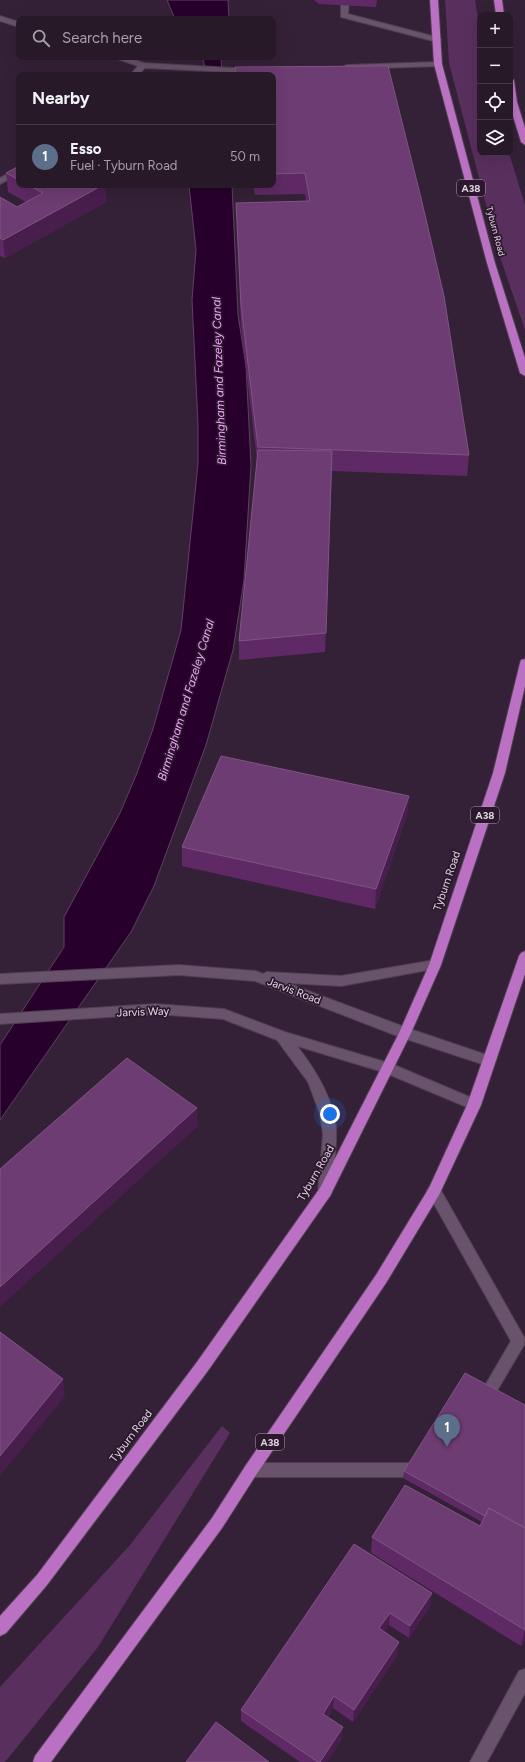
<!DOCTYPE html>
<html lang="en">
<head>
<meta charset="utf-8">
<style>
	:root { --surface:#281929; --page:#302231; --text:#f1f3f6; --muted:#a5a0a8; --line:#443846; --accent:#ea580c }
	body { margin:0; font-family:Figtree,sans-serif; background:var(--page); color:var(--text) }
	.controls { position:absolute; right:12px; top:12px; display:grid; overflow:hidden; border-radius:8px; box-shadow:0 4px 16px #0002 }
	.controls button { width:36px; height:36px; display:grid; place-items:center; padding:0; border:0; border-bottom:1px solid var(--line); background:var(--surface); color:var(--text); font:20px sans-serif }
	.you { position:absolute; left:330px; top:1114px; width:14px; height:14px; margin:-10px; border:3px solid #fff; border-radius:50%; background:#1a73e8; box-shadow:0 0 0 6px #1a73e833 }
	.badge { display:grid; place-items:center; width:26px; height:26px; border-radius:50%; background:var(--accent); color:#fff; font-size:13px; font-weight:700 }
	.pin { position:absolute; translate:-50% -33px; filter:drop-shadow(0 1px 2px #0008) }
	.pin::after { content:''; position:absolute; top:21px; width:14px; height:12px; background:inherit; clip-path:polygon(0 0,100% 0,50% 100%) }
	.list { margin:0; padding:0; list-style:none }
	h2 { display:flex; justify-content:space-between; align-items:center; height:52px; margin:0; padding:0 16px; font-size:17px }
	h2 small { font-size:13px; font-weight:400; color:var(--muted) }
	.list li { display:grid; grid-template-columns:26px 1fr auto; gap:12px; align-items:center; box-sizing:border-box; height:64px; padding:0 16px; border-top:1px solid var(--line) }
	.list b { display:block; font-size:15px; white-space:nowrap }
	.list p { margin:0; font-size:13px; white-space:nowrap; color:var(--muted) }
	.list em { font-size:13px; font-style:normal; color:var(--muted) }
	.icon { flex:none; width:22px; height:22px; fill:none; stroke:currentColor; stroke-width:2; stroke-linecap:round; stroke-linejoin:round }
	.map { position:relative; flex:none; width:525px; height:1762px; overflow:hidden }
	.search { position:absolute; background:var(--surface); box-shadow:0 4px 16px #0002; left:16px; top:16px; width:260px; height:44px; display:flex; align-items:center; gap:10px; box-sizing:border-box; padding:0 14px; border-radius:8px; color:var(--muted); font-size:15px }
	.panel { position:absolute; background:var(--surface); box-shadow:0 4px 16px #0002; left:16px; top:72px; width:260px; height:116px; border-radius:8px }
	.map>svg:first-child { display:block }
</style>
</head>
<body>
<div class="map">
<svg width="525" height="1762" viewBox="0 0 525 1762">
	<rect width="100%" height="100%" fill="#352137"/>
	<path fill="#592f5e" d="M445,0H475L480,30V153H509L525,205V330L499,254L449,63Z
		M222,1426L230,1433L98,1647L5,1762H0V1687L130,1545Z"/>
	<path fill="#27002c" stroke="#5f4063" d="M167,0H228L229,19H175Z
		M203,57H221L222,75H206Z
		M189,185H232L238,315L246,366L251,465L244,580L233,650L206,745L154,886L131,932L0,1120V1045L64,947V917L120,813L137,773L153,729L181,630L198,464V424L192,300L196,250Z"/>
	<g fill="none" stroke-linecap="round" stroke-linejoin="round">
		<defs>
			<path id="lane" d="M341,0H349L348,14L440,38L441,40L437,42L341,17Z
				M0,16L19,22V27L0,21Z
				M112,57H125L144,63L251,69L255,71L251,73L145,68L138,75H130L138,66Z
				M438,62H441V66L347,69L343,67L347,65Z
				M19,168V174L0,184V178Z
				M434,1185L439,1187L525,1339L524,1345L488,1406L483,1408L478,1406L476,1401L511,1341L429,1195L427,1191L429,1187Z
				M251,1463H420L425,1465L427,1470L425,1475L420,1477H251L246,1475L244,1470L246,1465Z
				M525,1669V1693L487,1762H470L519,1671Z"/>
			<path id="street" d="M435,960L439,962L441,965L439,968L341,986L287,983L410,1029L493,1057L494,1061L493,1065L488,1066L400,1037L255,981L179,975L0,984V974L179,965L256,971L263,974L267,972L341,976Z
				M155,1004L224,1009L285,1032L392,1064L479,1101L481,1105L479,1109L474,1110L383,1072L297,1046C315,1069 333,1097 336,1128C337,1149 333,1171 332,1192L330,1196L325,1198L320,1196L318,1192L323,1134L320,1114L308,1082L277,1040L223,1019L155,1014L0,1024V1014Z"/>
			<path id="highway" d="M430,0H438L442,64L495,263L525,358V376L520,373L487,263L434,64Z
				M494,0H502L504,15H496Z
				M510,78L514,80L517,102L525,128V145L521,142L510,106Z
				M525,659V686L505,773L441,965L411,1033L330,1196L207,1372L47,1585L6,1633L0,1636V1616L37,1575L197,1362L320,1188L399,1033L429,965L493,773L520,663L521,660Z
				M525,951V974L481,1105L439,1195L386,1283L256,1475L222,1528L51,1762H33L35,1756L212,1518L246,1465L376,1275L429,1188L467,1105L519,956L521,953Z"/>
		</defs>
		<use href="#lane" stroke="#503f51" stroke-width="2"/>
		<use href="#street" stroke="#503f51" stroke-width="2"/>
		<use href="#highway" stroke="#503f51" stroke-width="2"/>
		<use href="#lane" fill="#69526b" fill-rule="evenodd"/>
		<use href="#street" fill="#69526b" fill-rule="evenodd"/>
		<use href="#highway" fill="#bb71c3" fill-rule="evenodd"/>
	</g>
	<path fill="#5f2965" d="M314,0H377L376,7L319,4Z
		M388,66L469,455L467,476L332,471L325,652L239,660V641L257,460L241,326L237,224L236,203L306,201L305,194L255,195L253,185H273V75H235V67Z
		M19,166V185H105L106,202L5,258L0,256V197L17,207L26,202L8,192L6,173Z
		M409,796L407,815L375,909L182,866V847Z
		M525,1405V1640L521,1646L371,1553L372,1537L480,1526L482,1522L403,1478L404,1471Z
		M354,1544L432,1593L430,1606L409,1638L389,1625L384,1632L398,1654L353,1722L333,1708L328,1717L342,1739L327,1762H300L241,1721V1710Z"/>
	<path fill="#481e4d" d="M103,185H105L106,202L5,258L3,240Z
		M409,796L407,815L375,909L376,889Z
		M197,1108L198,1126L0,1307V1287Z
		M63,1379L65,1396L0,1476V1456Z
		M432,1593L430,1606L409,1638L410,1626Z
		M390,1613L389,1625L378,1641L379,1628Z
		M525,1630V1640L521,1646Z
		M399,1642L398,1654L353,1722L354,1710Z
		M334,1696L333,1708L322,1725L323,1714Z
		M343,1727L342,1739L327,1762H320Z"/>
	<path fill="#6d3c72" stroke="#805484" d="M388,66L421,198L444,296L469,455L258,447L241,305L236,203L310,201L305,173L273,174V75H236L235,67Z
		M19,166V180L6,173Z
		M28,185H103L3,240L0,238V197L17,207L43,193Z
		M258,450L332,451L326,633L239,641Z
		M221,756L409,796L376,889L182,847Z
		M127,1058L197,1108L0,1287V1169Z
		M0,1332L63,1379L0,1456Z
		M465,1373L525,1405V1528L489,1508L485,1516L404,1471Z
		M405,1485L480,1526L489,1508L525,1528V1630L372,1537Z
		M354,1544L432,1593L410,1626L390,1613L379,1628L399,1642L354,1710L334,1696L323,1714L343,1727L320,1762H318L241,1710Z
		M216,1722L269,1762H186Z"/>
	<g text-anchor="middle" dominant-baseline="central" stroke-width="3.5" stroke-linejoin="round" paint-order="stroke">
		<g font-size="9" fill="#e3d6e4" stroke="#2b182d">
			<text transform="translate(496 231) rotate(75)">Tyburn Road</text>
		</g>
		<g fill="#2b182d" stroke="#ac9dad" stroke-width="1">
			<rect x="457" y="180" width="28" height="16" rx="3"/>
			<rect x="471" y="807" width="28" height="16" rx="3"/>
			<rect x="256" y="1434" width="28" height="16" rx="3"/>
		</g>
		<g font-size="10" font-weight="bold" fill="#e3d6e4">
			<text x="471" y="188">A38</text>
			<text x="485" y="815">A38</text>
			<text x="270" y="1442">A38</text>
		</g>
		<g font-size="11" fill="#e3d6e4" stroke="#2b182d">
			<text transform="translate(447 881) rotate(-71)">Tyburn Road</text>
			<text transform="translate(294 991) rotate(21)">Jarvis Road</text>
			<text transform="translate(143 1012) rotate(-2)">Jarvis Way</text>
			<text transform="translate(316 1173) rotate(-60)">Tyburn Road</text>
			<text transform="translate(131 1436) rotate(-53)">Tyburn Road</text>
		</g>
		<g font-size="12" font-style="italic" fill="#f7a4ff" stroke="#2b182d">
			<text transform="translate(219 381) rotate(-92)">Birmingham and Fazeley Canal</text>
			<text transform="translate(186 700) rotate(-73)">Birmingham and Fazeley Canal</text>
		</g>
	</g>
</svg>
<div class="controls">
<button>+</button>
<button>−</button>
<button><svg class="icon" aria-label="locate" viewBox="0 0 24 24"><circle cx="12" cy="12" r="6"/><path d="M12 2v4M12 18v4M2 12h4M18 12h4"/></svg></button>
<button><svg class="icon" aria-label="layers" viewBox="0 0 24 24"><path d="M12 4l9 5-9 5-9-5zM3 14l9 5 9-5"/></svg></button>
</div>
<div class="you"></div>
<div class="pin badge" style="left:447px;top:1447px;background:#5c6f8a">1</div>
<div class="search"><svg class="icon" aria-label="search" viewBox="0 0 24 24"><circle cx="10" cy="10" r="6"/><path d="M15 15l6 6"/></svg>Search here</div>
<section class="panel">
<h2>Nearby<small></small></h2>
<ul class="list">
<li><span class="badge" style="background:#5c6f8a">1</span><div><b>Esso</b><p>Fuel · Tyburn Road</p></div><em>50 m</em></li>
</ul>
</section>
</div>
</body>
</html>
